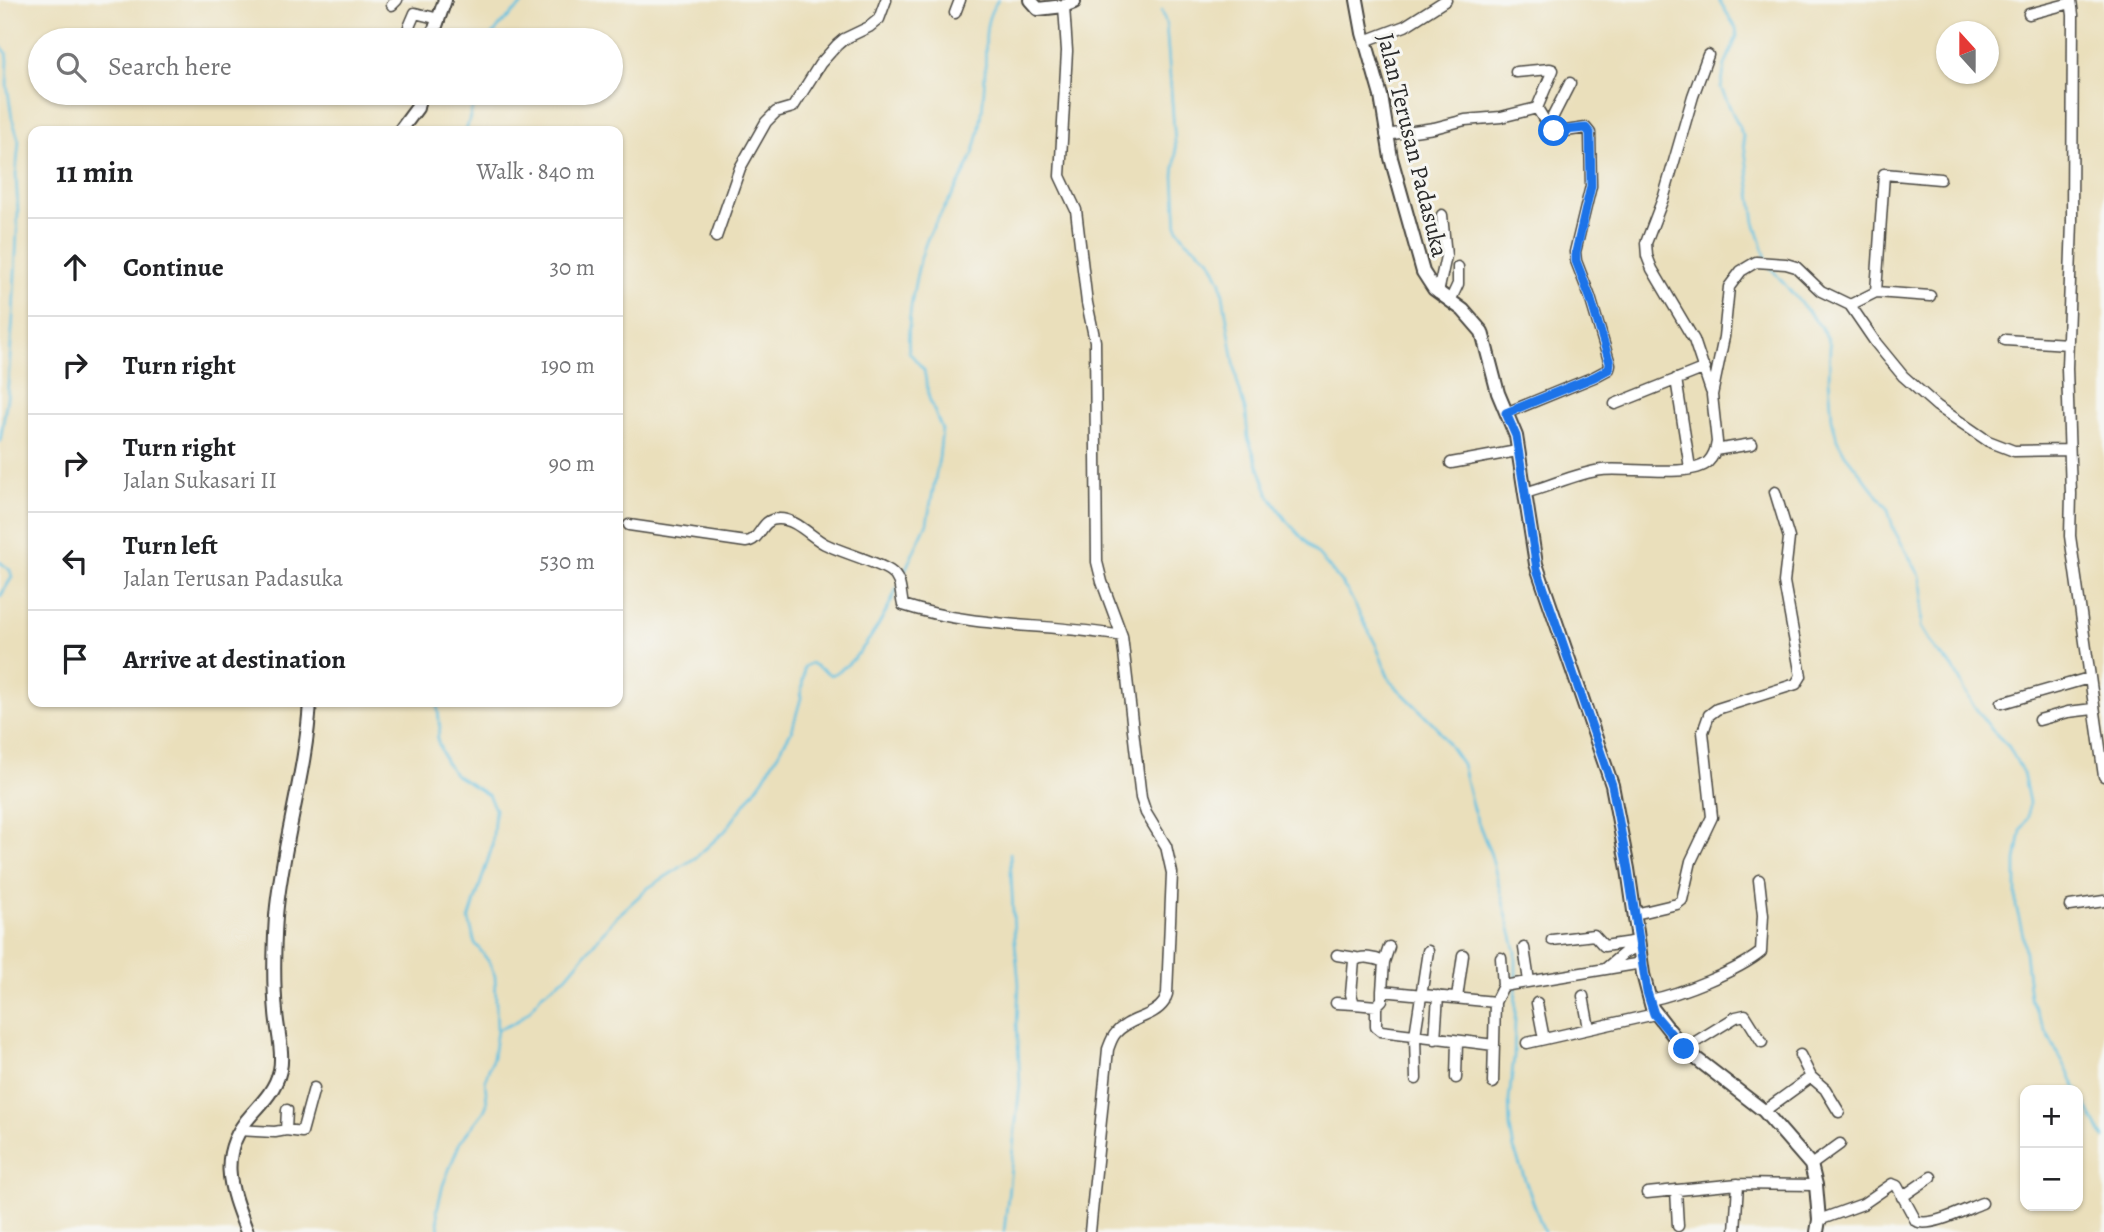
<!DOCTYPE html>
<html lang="en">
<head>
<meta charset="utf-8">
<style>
	:root { --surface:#fff; --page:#f6f6f6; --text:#202124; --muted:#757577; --line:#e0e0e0 }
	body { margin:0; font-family:Alegreya,serif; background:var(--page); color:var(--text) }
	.controls { position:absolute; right:21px; bottom:21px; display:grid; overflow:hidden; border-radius:14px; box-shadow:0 2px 5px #0004 }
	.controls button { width:63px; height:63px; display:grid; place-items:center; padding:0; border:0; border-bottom:2px solid var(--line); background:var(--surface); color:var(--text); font:35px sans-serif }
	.compass { position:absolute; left:1936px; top:21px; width:63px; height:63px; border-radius:50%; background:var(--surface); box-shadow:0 2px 5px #0004; rotate:339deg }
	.stop { position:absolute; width:21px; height:21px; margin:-16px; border:5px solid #1a73e8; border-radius:50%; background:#fff }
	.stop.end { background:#1a73e8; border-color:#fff; box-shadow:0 2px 7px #0008 }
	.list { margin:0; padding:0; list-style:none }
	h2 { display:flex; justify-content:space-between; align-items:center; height:91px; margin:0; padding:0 28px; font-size:30px }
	h2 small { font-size:23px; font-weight:400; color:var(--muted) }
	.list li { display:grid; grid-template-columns:46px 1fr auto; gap:21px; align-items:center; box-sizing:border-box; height:98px; padding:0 28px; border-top:2px solid var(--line) }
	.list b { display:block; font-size:26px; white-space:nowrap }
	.list p { margin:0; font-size:23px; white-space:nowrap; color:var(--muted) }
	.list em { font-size:23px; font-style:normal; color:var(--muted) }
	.icon { flex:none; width:38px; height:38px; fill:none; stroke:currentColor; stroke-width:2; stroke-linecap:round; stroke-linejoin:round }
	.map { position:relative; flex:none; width:2104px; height:1232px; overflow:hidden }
	.search { position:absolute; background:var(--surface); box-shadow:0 2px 5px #0004; left:28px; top:28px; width:595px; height:77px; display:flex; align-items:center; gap:18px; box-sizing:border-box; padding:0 24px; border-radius:38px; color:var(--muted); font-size:26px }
	.panel { position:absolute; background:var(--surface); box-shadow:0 2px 5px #0004; left:28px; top:126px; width:595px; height:581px; border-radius:14px }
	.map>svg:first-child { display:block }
</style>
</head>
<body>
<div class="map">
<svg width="2104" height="1232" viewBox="0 0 2104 1232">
	<rect width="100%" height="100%" fill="#f6f6f2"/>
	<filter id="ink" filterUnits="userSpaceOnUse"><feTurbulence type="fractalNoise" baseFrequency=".0143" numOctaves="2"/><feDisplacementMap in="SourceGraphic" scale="14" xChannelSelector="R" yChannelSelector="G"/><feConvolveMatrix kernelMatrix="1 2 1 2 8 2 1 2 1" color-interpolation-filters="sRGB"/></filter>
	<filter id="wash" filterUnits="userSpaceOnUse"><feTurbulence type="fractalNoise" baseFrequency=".00686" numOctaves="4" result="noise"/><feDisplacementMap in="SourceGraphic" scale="28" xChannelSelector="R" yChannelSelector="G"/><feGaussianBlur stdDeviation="1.57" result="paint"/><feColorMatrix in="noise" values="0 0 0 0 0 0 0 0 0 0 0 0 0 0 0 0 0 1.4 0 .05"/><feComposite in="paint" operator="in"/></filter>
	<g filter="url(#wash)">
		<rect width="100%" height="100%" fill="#eadfbb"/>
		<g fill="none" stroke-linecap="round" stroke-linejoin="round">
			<path stroke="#63c1e1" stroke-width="2.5" d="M1719,0L1736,28L1737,36L1725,65L1721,88L1743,136L1755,222L1767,261
				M1162,10L1166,24L1176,155L1174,176L1177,227L1186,240L1210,259L1221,282L1237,381L1246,413L1248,438L1269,495L1286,520L1328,566L1348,592L1376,645L1390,681L1435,725L1462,764L1473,809L1491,855L1516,952V980
				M489,40L501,24L527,0
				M0,45L7,53L8,60L7,84L12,118L19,141L16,174L18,212L13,317L7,398L0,442
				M466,131L473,106L474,93
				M1770,267L1820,326L1828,339L1830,346L1829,379L1832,419L1837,439L1845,454L1887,507L1894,530L1920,576L1923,591L1921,627L1935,650L1953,667L1971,702L1992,730L2009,747L2023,773L2029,802L2028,817L2021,831L2016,861V906L2023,935L2030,997L2052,1043L2104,1138
				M0,562L10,570L12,577L0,597
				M901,579L927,523L939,458L942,430L929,398L924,370L909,352C906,322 917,258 931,231C947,201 971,171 978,136C983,115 984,93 985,72C987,46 981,22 998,0
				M437,702L440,728L437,739L445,761L454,774L488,795L495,809L492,847L469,920L475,943L489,962L495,976L497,1030L493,1057L485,1080L487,1104L484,1111L460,1142L443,1185L437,1210L439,1232
				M1516,986L1514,1057L1509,1100L1510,1127L1514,1149L1544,1232
				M497,1030L516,1022L529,1011L543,993L566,977L614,919L648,888L695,858L725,831L763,779L792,730L801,698L804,667L811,663L831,675C859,664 886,615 897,588
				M1004,1232L1020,1084L1017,1023L1019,984L1014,932L1010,853"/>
		</g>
	</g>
	<g filter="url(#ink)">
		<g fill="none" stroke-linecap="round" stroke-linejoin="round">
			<defs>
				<path id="minor" d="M2071,0L2073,15L2072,221L2067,368L2071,494L2070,536L2104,776
					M392,5L397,0
					M1064,6L1067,51L1060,176L1076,210L1087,303L1095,341L1097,562L1102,582L1122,636L1141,798L1146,813L1166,846L1172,873L1167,994L1164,1002C1153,1018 1128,1018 1116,1033C1112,1037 1110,1044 1108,1049L1090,1232
					M955,13L960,0
					M2029,14L2071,3
					M406,34L415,13L439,19
					M1365,41L1405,26L1446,0
					M1708,55L1693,96L1664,196L1646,243L1647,256L1652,269L1694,340L1711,391
					M1537,108L1548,126L1570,83
					M1386,135L1434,128L1465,120L1501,117L1537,108L1553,70L1550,69L1516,72
					M716,237L740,168L766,122L776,112L793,107L820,64L837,45L844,39L869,27L879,19L886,0
					M1876,292L1930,296
					M1438,293L1446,256L1442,215
					M1450,301L1458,284V267
					M1850,305L1876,292L1884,174L1940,179
					M2005,340L2068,344
					M1676,379L1690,468
					M1615,404L1705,368
					M1506,413L1594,377L1609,369L1610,364L1590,297L1576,261L1575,252L1591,186L1590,133L1586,128L1559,132L1548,126
					M1715,450L1752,444
					M1451,463L1517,451
					M1524,493C1550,487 1575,473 1602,470C1626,467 1691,478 1708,462C1713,457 1716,449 1717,442L1712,395L1724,337L1729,287L1741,271L1756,262L1786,264L1796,267L1821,291L1850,305L1876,343L1903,376L1937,406L1988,441L2014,451L2069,450
					M629,525L746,542C762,540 760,519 778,519C795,518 810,536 825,544C843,553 875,561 890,571C902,579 900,593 903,605C977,629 1048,623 1122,636
					M2002,703L2089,678
					M2039,720L2068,712L2093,709
					M2070,906L2104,901
					M1635,914L1677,904L1682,900L1691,861L1712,817L1703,732L1709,715L1717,709L1796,684L1801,676L1784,582L1789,538L1775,492
					M1552,940L1594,935L1604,946L1639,941
					M1524,948L1529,981
					M1337,955L1356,958
					M1501,958L1503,986
					M1384,962L1389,947
					M1605,969L1624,953L1639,946
					M1382,991V1000L1376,1006L1354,1004L1351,994L1354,961C1362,955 1375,958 1384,962L1382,991L1495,1002L1493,1083
					M1583,996L1589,1028
					M1457,998L1463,955
					M1650,1000C1680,994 1738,971 1761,952L1763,915L1759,880
					M1495,1002L1503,986L1642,963
					M1336,1003L1354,1004
					M1537,1003L1544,1039
					M1376,1006V1027L1381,1031L1494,1045
					M1435,1039L1438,996
					M1527,1043L1655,1014
					M1684,1049L1736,1017L1745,1015L1762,1042
					M1800,1055L1811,1077
					M1456,1078L1457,1041
					M1416,1079L1415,1035L1428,951
					M1764,1111L1811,1077L1825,1089L1839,1112
					M239,1130L275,1132L286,1130L287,1110
					M286,1130L302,1132L314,1088
					M1811,1165L1840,1144
					M1676,1190L1678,1226
					M1647,1193L1738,1184L1816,1185
					M1902,1197L1931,1177
					M1819,1220L1863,1204L1892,1184L1897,1186L1916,1221C1931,1228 1966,1209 1982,1203
					M1735,1232L1738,1184"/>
				<path id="tertiary" d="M1030,0L1038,9L1064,6L1074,2
					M1357,0L1363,33L1381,96L1391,158L1423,272L1434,289L1463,310L1482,332L1498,393L1516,436L1536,564L1612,785L1628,869L1643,974L1652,1008L1684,1049L1764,1111L1811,1165L1816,1185L1819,1220L1817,1232
					M431,40L445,0
					M400,131L417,108L420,93
					M247,1232C230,1188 216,1154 252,1114C264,1101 276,1088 280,1070C284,1052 277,1030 276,1012C273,980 274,948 276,916C282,844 306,774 310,702"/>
			</defs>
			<use href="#minor" stroke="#484641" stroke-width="13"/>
			<use href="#tertiary" stroke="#484641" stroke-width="16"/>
			<use href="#minor" stroke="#fff" stroke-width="10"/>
			<use href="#tertiary" stroke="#fff" stroke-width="12"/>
		</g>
	</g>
	<g fill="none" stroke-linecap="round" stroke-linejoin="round" filter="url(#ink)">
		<path stroke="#1a73e8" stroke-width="9" d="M1554,131L1586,128L1590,133L1591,186L1576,252V261L1590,297L1610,363L1609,369L1594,377L1506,413L1516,436L1537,569L1612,785L1628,869L1647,992L1654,1014L1684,1049"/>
	</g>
	<g text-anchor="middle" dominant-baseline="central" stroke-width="6" stroke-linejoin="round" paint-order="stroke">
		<g font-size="24" fill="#2b2b2b" stroke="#f6f6f2">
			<text transform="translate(1413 145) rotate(76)">Jalan Terusan Padasuka</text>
		</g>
	</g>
</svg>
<div class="controls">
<button>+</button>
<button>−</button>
</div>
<svg class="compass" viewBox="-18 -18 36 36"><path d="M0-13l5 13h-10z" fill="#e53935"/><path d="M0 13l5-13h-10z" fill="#757577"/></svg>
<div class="stop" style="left:1554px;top:131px"></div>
<div class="stop end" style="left:1684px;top:1049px"></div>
<div class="search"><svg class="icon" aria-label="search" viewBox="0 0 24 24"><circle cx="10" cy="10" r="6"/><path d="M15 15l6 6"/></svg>Search here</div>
<section class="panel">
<h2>11 min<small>Walk · 840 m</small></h2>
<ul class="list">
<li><svg class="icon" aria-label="ahead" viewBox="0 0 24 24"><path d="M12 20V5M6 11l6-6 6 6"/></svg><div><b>Continue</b></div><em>30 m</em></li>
<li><svg class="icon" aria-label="right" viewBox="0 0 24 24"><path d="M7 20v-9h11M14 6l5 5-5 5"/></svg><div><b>Turn right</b></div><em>190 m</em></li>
<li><svg class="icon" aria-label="right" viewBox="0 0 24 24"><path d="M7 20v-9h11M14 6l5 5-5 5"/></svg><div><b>Turn right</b><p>Jalan Sukasari II</p></div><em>90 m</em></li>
<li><svg class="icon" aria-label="left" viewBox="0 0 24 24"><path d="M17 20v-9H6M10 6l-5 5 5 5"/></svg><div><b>Turn left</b><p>Jalan Terusan Padasuka</p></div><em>530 m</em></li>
<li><svg class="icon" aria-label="arrive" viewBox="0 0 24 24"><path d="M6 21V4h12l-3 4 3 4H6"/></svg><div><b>Arrive at destination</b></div></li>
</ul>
</section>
</div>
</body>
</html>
